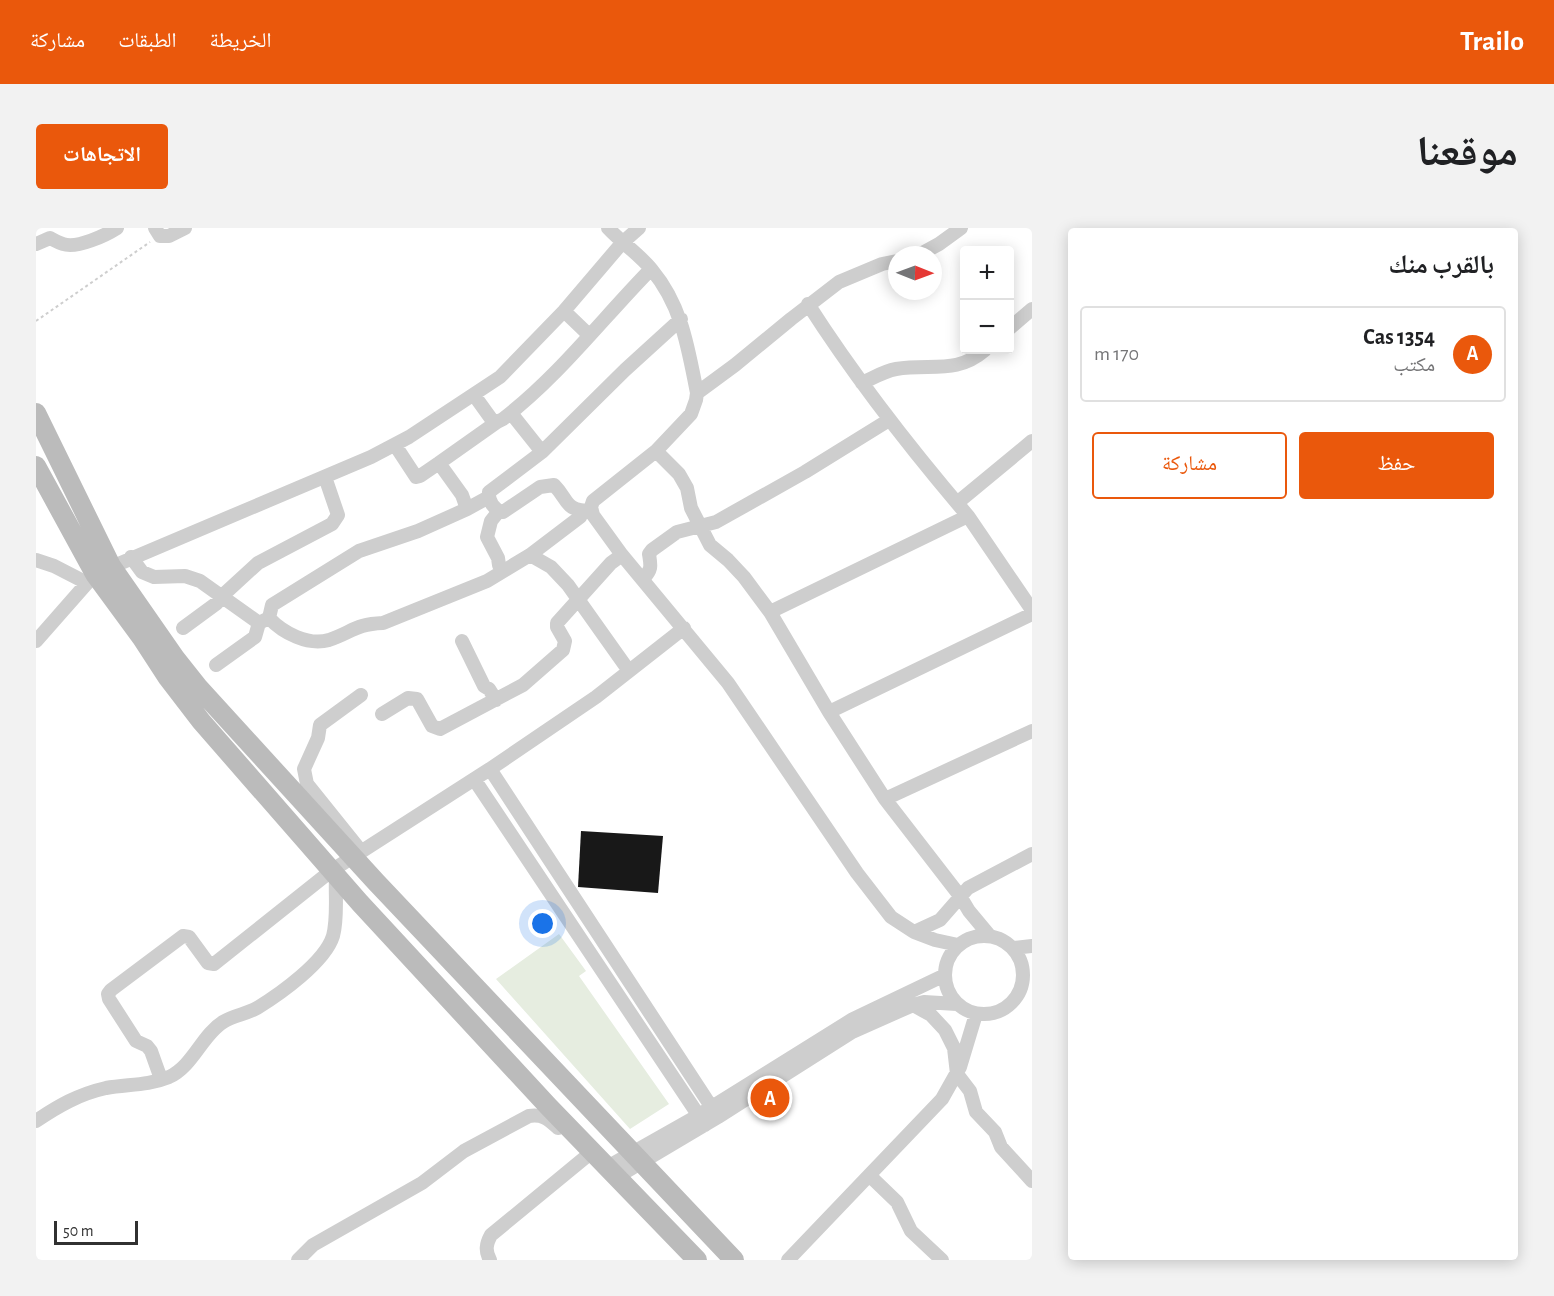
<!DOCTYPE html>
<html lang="ar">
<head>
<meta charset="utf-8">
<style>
	:root { --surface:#fff; --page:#f2f2f2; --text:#202124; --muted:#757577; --line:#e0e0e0; --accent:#ea580c }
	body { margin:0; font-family:"Alegreya Sans","Noto Naskh Arabic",sans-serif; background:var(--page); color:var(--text); direction:rtl }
	.controls { position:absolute; right:18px; top:18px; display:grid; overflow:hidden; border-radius:6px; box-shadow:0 3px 15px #0003 }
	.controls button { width:54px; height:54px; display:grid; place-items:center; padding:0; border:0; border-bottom:2px solid var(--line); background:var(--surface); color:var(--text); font:30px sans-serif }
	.compass { position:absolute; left:852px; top:18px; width:54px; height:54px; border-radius:50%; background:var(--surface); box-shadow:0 3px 15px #0003; rotate:91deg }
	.scale { position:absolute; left:18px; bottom:15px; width:84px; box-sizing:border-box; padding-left:6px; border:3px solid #313131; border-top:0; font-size:16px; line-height:21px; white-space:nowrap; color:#313131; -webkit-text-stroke:4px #fff; paint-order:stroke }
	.you { position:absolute; left:507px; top:696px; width:21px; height:21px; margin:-15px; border:4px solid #fff; border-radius:50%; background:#1a73e8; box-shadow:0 0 0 9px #1a73e833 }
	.badge { display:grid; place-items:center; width:39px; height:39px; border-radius:50%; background:var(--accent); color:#fff; font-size:20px; font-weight:700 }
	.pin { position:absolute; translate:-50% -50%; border:3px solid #fff; box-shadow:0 2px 6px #0006 }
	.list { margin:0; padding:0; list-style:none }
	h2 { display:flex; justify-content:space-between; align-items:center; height:78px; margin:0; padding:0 24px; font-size:26px }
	h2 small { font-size:20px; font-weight:400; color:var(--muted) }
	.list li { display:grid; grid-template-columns:39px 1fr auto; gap:18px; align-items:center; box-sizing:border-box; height:96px; margin:0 12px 12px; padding:0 12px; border:2px solid var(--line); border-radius:6px }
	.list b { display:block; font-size:22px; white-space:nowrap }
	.list p { margin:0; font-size:20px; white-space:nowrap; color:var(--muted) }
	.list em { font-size:20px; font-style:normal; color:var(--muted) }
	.actions { display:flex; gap:12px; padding:18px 24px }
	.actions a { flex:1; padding:14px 0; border:2px solid var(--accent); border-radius:6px; text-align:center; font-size:21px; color:var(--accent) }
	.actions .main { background:var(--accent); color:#fff }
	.map { position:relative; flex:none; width:996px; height:1032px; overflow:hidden; direction:ltr; border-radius:6px }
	header { display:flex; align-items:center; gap:36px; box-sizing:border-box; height:84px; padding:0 30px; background:var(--accent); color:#fff }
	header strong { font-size:28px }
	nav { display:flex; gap:33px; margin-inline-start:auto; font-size:21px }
	.intro { display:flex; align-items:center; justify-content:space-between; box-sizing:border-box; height:144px; padding:0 36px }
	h1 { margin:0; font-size:42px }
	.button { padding:15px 27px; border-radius:6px; background:var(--accent); color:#fff; font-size:21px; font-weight:700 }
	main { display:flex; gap:36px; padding:0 36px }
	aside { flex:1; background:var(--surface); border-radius:6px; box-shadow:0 3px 15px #0003 }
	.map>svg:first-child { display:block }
</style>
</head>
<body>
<header>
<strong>Trailo</strong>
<nav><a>الخريطة</a><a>الطبقات</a><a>مشاركة</a></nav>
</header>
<div class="intro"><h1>موقعنا</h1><a class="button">الاتجاهات</a></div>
<main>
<aside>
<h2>بالقرب منك<small></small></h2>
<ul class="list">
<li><span class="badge">A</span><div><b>Cas 1354</b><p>مكتب</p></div><em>170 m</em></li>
</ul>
<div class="actions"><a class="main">حفظ</a><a>مشاركة</a></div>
</aside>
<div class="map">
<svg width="996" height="1032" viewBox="0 0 996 1032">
	<rect width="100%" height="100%" fill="#fff"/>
	<path fill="#e6ede0" d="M523,706L550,743L543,748L633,876L594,901L460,751Z"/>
	<path fill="#181818" d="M545,603L627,608L622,665L542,659Z"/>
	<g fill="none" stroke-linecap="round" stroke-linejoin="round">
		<path stroke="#cecece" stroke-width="2" stroke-dasharray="3 3" stroke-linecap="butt" d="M0,93L114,14"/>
		<path stroke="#cecece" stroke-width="14" d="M119,0L124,8H133L149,0
			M572,0C586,15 604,27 616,42C646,78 652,120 661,165L660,172L655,186L620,223L557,273L555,279L557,287L586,327L692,455L821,645L855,689L878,704L899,712L922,717
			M0,16L14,10C18,12 23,15 27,16C41,21 70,7 81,0
			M883,27L903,16L925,0
			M772,76C820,151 874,220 932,288
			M528,83L553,107
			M974,100L996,81
			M826,155C837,150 848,143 860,141C895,135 920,147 949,122
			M661,165L699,137L755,91L803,54L846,36L861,33
			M438,167L456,192L461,194L467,191C523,148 566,91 615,41
			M475,185L506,224
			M359,217L380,249L384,248L403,235
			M620,223L643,246L651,260L655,280L674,317L692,332L708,349L734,384L793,484L849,571L924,668L933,683L953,707
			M453,269L431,281L426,267L403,235L461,194
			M921,275L996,213
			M463,283L455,293L451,309L462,330L463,337L466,343
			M555,283C528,283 533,272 518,257L504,259L467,284C458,282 452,273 453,264L506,224L589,142L645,91
			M494,327L515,339L532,357L593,443
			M95,329L106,344L118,349L149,348L164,353L223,395
			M0,332L18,338L51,355
			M607,351C616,342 615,338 613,326L616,322L641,304L680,294L769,244L853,192
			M734,384L932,288L996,382
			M233,390C247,405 272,418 293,412C316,404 320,396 347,395L451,353L494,327L544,289L547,283
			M147,400L181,375L186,368L222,335L296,296L302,287L289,249
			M0,413L59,346L335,229L373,209L464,149L528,83L586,15L603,0
			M426,413L448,458L453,461L460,472
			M180,437L219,409L223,395L233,390L236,377L323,323L382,303L431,281
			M793,484L996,386
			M346,486L372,470L381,471L396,498L404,501L487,457L527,422L529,413L521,399V395L575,335L586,327
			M454,541L682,889
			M438,551L669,897
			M849,571L996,503
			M324,622L271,556L268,541L282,510L284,497L325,467
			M878,704L904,692L932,660L996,626
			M909 747a39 39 0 1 1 78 0a39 39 0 1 1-78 0Z
			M978,720L996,718
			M877,777L895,787L909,802L918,820L921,846L934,863L940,884L959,904L965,919L996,953
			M125,851L115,823L111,818L100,813L73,771L72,766L75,762L147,708L153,709L172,735L178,736L295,643L454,541L560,469L648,400
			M0,893C22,878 43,866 70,860C92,856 111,858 133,849C157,838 166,807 187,794C198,787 211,786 221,780C244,766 289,734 297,708C302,690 299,667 300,649
			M571,939L663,887L817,791L909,747
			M834,948L861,974L875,1003L906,1032
			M581,949L682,889L816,804L877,777L888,774L921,776
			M262,1032L277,1017L386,955L428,923L493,888C507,886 512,891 522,900
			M454,1032C449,1023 450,1016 455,1007L557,923
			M752,1032L906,871L924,839L940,786"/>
		<path stroke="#bbb" stroke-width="20" d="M0,185L75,338L139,430L162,459L340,654L698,1032
			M0,238L59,346L106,410L132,450L165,493L324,675L512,878L661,1032"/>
	</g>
</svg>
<div class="controls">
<button>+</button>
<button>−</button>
</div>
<svg class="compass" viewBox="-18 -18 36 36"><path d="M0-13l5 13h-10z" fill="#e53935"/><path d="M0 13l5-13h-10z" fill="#757577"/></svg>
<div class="scale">50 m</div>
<div class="you"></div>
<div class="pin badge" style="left:734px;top:870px">A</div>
</div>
</main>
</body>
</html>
